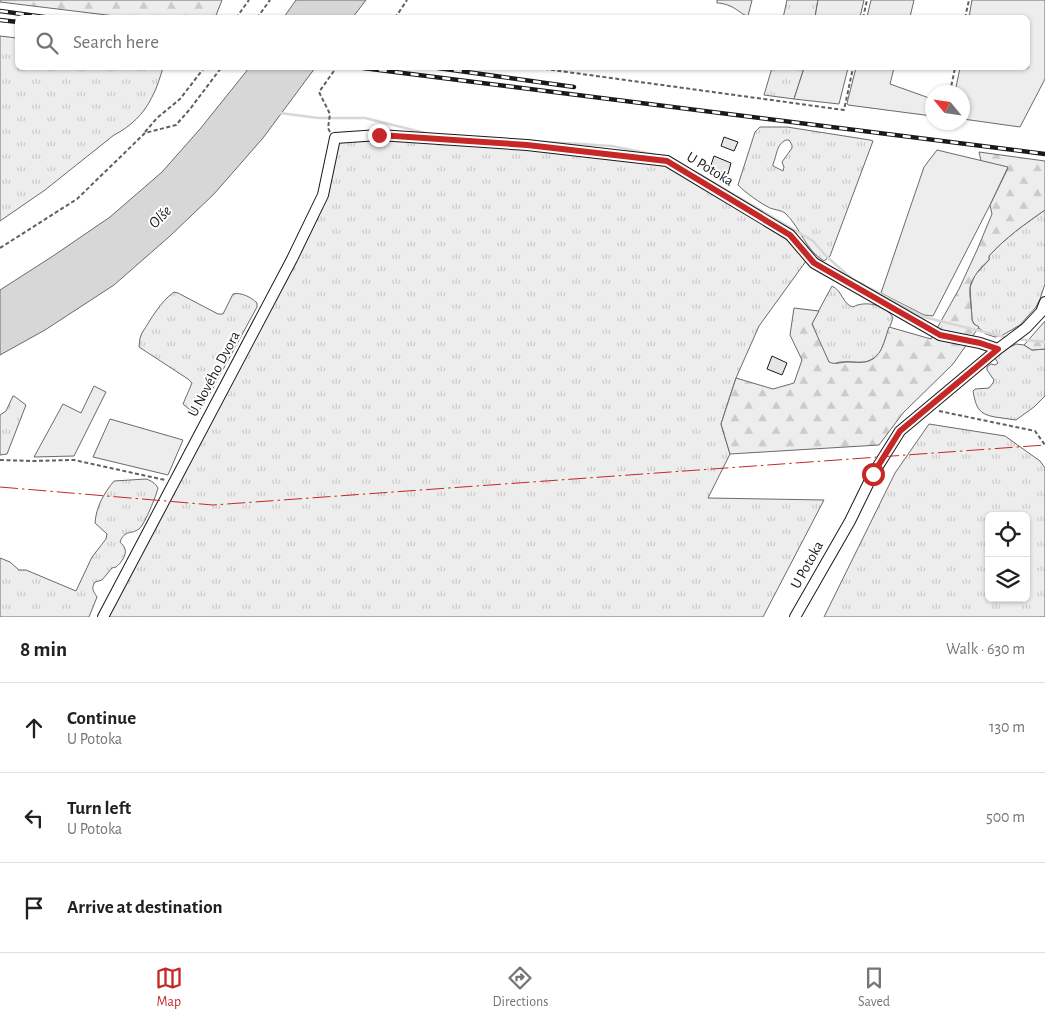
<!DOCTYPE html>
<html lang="en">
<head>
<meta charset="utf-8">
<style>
	:root { --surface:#fff; --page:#f6f6f6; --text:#202124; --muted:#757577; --line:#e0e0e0; --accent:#c62828 }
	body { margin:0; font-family:"Alegreya Sans",sans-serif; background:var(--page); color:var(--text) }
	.controls { position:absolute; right:15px; bottom:15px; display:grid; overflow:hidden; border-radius:8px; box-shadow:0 1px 4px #0004 }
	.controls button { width:45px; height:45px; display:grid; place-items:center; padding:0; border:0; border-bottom:1px solid var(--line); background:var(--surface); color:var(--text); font:25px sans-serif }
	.compass { position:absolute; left:925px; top:85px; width:45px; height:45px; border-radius:50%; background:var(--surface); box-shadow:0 1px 4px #0004; rotate:299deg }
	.stop { position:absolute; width:15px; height:15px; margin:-11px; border:4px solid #c62828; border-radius:50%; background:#fff }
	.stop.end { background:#c62828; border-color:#fff; box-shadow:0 1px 5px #0008 }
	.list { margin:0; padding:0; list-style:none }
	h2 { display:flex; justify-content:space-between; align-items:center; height:65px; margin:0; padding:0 20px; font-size:21px }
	h2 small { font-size:16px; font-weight:400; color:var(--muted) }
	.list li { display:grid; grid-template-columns:32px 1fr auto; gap:15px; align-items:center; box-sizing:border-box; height:90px; padding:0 20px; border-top:1px solid var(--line) }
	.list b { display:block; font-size:19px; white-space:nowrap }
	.list p { margin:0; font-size:16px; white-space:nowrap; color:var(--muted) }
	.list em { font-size:16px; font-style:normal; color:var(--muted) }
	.icon { flex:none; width:28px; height:28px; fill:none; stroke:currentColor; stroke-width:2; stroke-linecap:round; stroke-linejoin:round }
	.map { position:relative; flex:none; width:1045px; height:617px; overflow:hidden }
	.search { position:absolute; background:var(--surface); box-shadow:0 1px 4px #0004; left:15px; right:15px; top:15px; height:55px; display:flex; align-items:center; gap:12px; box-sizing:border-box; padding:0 18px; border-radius:8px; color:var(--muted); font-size:19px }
	.sheet { height:335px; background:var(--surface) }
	nav { display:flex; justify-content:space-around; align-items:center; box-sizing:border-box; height:70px; border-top:1px solid var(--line); background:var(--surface); font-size:14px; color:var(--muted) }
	nav a { display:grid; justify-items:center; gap:2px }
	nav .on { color:var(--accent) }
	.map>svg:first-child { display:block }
</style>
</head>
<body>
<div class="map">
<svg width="1045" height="617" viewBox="0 0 1045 617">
	<defs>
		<pattern id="grass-tufts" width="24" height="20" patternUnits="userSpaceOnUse" patternTransform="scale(1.25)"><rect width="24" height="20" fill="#ededed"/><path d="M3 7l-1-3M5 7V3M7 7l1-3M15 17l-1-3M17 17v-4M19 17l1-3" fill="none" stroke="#cbcbcb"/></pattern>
		<pattern id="forest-firs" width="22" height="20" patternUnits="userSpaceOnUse" patternTransform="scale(1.25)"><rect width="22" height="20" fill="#ededed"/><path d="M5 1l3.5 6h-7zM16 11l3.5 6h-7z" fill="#cbcbcb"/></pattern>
	</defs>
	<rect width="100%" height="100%" fill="#fff"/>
	<path fill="url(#grass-tufts)" stroke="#6a6a6a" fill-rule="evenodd" d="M717,0H752L748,16C743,15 742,13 737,10C732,6 723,3 717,3Z
		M787,0H818L815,17L783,18Z
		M0,36L17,38L18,68H163C160,77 157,88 152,97C144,114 130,127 114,135L45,190L0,221Z
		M772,68H804L794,99L764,95Z
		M760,127H787L870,140L873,141L830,256L824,261C805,250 801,228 785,213C781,210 775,210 770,208C760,203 746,193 738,185L755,132ZM786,140H789L792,145V148L782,162L784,167L783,171L773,166V164C777,156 776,144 786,140Z
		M379,135L667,161L790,235L809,257L759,326L736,378L721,424L730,454L708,498L824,500L763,617H103L323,195L335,138Z
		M1045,210V284L1040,299L1036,307L1020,325L1001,336L995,337L986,334L974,324L972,320L970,287L975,275L989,260V256C1005,238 1025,224 1045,210Z
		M832,286C843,291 842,304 853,307C865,300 887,305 893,318C890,326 882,351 878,355C875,358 869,361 865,362C857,363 849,361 841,362C837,362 834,365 830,363C825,359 815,331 812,323Z
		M174,292L178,293L218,314H223L233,294C241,292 251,297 257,303V307L213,388L201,408L196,412L190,410L183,404L192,383L188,379L139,347L140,338L142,333C151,319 160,302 174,292Z
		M1016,344L1024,345L1032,350L1045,349V396L1034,407L1016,420C1009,419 1002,418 995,417C978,414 976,407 973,391L975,389L989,388L993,383L994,380L987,370V367L991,364L995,365L998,363L995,358L1010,347Z
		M13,396H14L26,405L7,454L0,455V415L6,411Z
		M929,424L1005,436L1040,461L1045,468V617H824L895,473ZM989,516H1026V598H989Z
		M146,479C152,481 155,483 158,488C156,496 145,524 139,529C131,535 125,529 120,542C122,544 124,546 125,549C127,555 121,563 116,567L112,568L102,580L95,582C91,589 93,590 97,597L89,617H0V558L10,562L19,570H26L76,591L92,557L106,539L107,534L95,523C96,507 104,493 114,481Z"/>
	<path fill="url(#forest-firs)" stroke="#6a6a6a" d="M0,0H222L215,18L123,17L0,2Z
		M979,152L1045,161V210C1025,224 1005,238 989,256V260C982,266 972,277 970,287C969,295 972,310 972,320L974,324L979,327L953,364L903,413L879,445L730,454L721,424L736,378L773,389L794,383L802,360L790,335L794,308L819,311L812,324L829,362C835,365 842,362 848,362C854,362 860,363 865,362C882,359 884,341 889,327L931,339L959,289L977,250L992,214L990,205L1008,168L981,161Z
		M1045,321V349L1032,350L1024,345Z"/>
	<path fill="#ededed" stroke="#6a6a6a" d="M818,0H864L860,17H815Z
		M871,0H914L910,17H867Z
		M972,0H1045V79L1020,127L963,119L962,92H955L960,68H1028V18L969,17Z
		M804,68H848L839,104L794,99Z
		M856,68H894L890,84L932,99V116L848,105L847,103Z
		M937,150L1008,167L990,205L933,316L924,315L881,293L924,167Z
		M94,386L106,392L74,456L34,457L63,404L81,413Z
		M110,419L183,440L168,475L93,457Z"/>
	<path fill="#d7d7d7" stroke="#6a6a6a" d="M296,0H366L353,17H284Z
		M249,68H315L263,138L214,194L170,236L114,285L45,330L0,355V290L53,256L110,217L162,172L200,129Z"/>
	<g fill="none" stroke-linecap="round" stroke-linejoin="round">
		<path stroke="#d7d7d7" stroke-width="2.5" d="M280,113L318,118H365L425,133
			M532,141L612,146L656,155
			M699,174L813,241L826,256L851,278L924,317L1008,338
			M1016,339L1045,342"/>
	</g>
	<path fill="#e6e6e6" stroke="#1a1a1a" d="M724,137L738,142L734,151L721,146Z
		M714,156L731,163L728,174L710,168Z
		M772,356L787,363L782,375L767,369Z"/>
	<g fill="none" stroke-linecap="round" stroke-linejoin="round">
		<defs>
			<path id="minor" d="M103,617L292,259L323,195L335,138L379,135L527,145L667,161L790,235L814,263L940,335L980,343L998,349
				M795,617L850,521L873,474L900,431L998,349L1026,328L1041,312L1045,302"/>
		</defs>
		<use href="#minor" stroke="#1a1a1a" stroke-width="12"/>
		<path stroke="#5f5f5f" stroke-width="2" stroke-dasharray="4 2.5" stroke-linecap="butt" d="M236,18L249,0
			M257,18L270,0
			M395,18L407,0
			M863,18L867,0
			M965,18L969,0
			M538,68L844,110L853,68
			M950,92L955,68
			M145,132L157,118L180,99L204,68
			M330,132L328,128L330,114L319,92L336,68
			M0,248L77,199L145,133L176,125L190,109L221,68
			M939,411L1035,431L1045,445
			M0,460L32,461L74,460L165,480"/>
		<use href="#minor" stroke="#fff" stroke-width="10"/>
		<defs>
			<path id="rail" d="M0,11L51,18
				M0,20L18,22
				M363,68L1045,154
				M438,68L574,87"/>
		</defs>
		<use href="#rail" stroke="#1a1a1a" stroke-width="4.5"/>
		<use href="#rail" stroke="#fff" stroke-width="2.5" stroke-dasharray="8" stroke-linecap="butt"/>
		<path stroke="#c62828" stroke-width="1" stroke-dasharray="18 4 2.5 4" stroke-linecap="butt" d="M0,487L213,505L1045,445"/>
	</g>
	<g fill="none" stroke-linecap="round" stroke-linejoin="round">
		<path stroke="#c62828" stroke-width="6" d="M379,135L527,145L667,161L790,235L814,263L940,335L980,343L998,349L900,431L873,474"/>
	</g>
	<g text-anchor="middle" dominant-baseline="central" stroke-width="4" stroke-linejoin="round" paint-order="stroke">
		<g font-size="15" fill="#1a1a1a" stroke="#fff">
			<text transform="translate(710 169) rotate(31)">U Potoka</text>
			<text transform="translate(214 374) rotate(-62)">U Nového Dvora</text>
			<text transform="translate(807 565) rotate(-61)">U Potoka</text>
		</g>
		<g font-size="16" font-style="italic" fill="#1a1a1a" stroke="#fff">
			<text transform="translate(160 217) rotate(-45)">Olše</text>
		</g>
	</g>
</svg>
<div class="controls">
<button><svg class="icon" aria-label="locate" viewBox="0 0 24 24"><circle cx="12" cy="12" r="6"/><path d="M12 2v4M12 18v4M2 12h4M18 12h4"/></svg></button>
<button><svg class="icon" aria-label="layers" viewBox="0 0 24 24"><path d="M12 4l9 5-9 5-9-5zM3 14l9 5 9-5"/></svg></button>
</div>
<svg class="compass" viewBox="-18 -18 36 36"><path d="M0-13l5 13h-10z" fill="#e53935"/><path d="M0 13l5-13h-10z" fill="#757577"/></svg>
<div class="stop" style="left:873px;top:474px"></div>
<div class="stop end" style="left:379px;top:135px"></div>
<div class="search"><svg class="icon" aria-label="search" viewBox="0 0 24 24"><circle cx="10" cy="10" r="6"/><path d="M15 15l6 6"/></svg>Search here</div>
</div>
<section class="sheet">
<h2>8 min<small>Walk · 630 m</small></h2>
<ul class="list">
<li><svg class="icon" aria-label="ahead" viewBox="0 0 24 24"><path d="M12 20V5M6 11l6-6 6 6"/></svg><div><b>Continue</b><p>U Potoka</p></div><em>130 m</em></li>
<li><svg class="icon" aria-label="left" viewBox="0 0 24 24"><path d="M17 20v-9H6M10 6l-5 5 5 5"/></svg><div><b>Turn left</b><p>U Potoka</p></div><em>500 m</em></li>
<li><svg class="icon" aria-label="arrive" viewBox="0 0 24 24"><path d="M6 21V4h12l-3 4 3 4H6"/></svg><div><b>Arrive at destination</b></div></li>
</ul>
</section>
<nav>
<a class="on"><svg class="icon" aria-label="map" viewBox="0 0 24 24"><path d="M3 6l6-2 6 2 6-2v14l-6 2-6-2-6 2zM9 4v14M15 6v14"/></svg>Map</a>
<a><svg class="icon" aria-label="directions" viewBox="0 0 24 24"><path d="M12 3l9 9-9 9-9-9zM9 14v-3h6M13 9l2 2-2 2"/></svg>Directions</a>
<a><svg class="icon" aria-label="saved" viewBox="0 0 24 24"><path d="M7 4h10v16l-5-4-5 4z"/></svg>Saved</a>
</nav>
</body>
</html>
